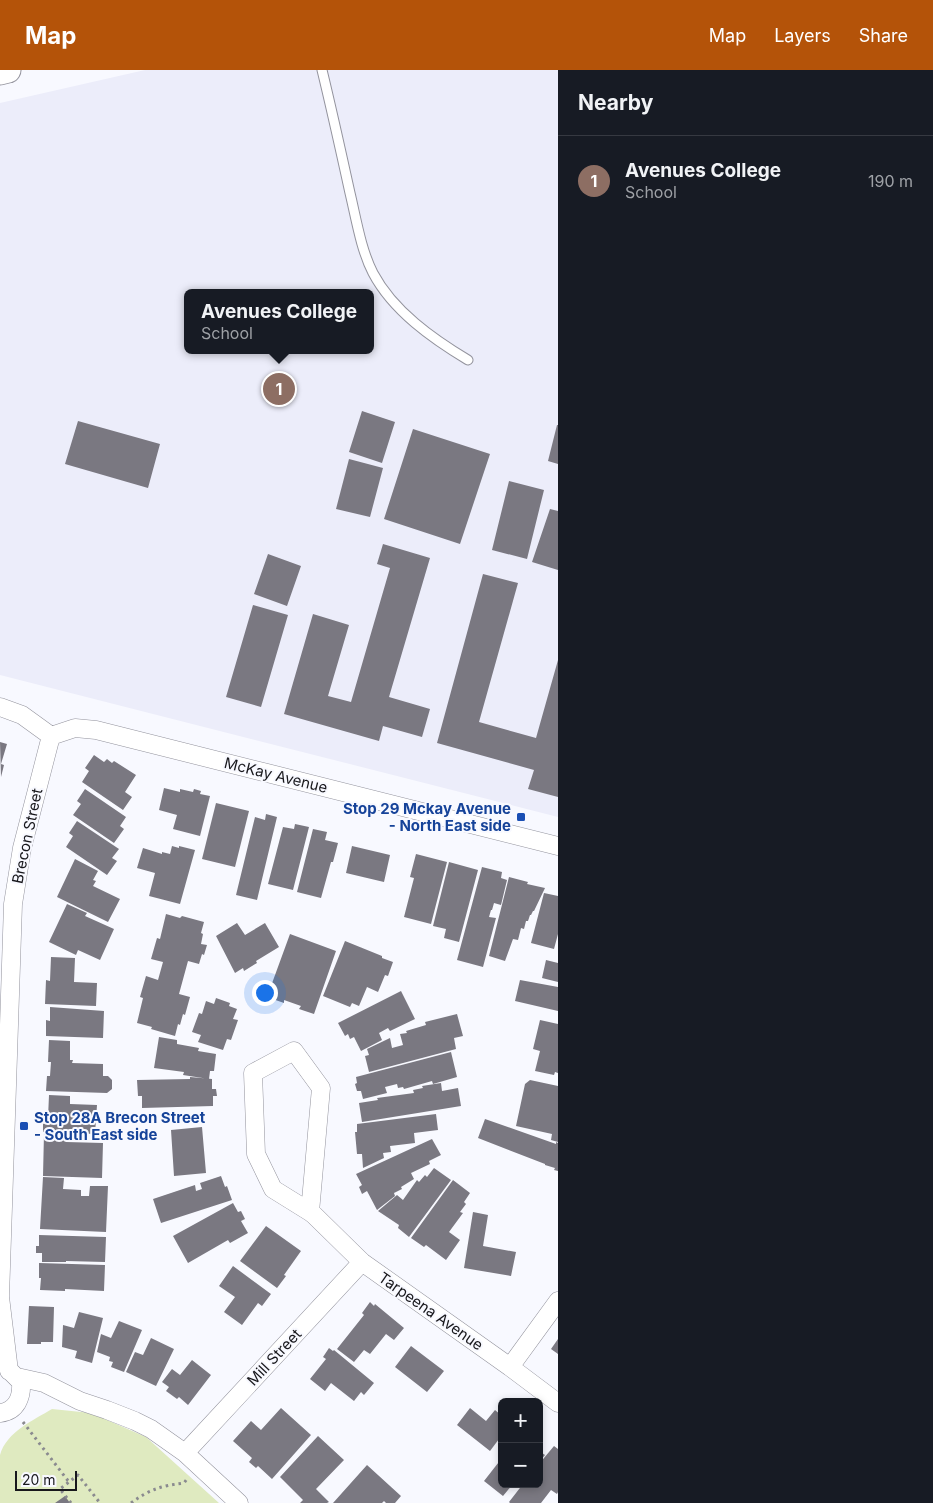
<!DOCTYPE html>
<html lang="en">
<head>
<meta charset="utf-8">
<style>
	:root { --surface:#171b24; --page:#20242c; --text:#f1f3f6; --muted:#9ea1a6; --line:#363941; --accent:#b45309 }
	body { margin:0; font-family:Inter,sans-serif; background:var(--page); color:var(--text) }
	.controls { position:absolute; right:15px; bottom:15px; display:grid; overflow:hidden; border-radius:8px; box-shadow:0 2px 8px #0003 }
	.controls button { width:45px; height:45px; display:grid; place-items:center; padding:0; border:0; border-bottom:1px solid var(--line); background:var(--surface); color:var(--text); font:25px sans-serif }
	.scale { position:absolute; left:15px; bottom:12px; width:62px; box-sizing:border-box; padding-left:5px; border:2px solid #18181c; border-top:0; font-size:14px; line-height:18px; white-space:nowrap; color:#18181c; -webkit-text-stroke:4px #f8f9ff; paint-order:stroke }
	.you { position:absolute; left:264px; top:922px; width:18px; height:18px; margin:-12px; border:4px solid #fff; border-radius:50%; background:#1a73e8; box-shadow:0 0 0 8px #1a73e833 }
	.badge { display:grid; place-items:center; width:32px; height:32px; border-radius:50%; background:var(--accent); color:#fff; font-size:16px; font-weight:700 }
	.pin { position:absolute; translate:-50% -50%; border:2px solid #fff; box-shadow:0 1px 5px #0006 }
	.popup { position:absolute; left:184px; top:219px; width:190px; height:65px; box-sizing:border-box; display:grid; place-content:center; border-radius:8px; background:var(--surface); filter:drop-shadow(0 1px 4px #0005); font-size:16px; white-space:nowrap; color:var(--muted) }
	.popup b { font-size:19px; color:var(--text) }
	.popup::after { content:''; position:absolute; left:50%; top:100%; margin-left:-10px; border:10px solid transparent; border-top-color:var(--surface) }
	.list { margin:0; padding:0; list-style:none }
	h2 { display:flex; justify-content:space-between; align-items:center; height:65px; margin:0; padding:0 20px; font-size:21px }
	h2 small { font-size:16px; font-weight:400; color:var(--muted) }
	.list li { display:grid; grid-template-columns:32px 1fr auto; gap:15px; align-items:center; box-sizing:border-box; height:90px; padding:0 20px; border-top:1px solid var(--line) }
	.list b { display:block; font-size:19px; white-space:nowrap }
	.list p { margin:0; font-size:16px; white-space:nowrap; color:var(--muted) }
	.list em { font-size:16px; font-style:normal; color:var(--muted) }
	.map { position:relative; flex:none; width:558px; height:1433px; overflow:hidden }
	header { display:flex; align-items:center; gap:30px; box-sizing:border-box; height:70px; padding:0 25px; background:var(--accent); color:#fff }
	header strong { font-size:24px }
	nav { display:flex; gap:28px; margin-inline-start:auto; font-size:18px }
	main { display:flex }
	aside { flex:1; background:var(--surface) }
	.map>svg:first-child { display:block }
</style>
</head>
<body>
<header>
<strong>Map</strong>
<nav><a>Map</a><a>Layers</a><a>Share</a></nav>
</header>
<main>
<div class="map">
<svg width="558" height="1433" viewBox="0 0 558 1433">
	<rect width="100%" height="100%" fill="#f8f9ff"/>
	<path fill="#ecedfa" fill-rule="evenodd" d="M145,0H558V747L0,605V33ZM188,223H370V280H188Z"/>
	<path fill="#dfeac0" d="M52,1339L91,1343L146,1367L219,1433H0C0,1421 0,1396 0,1385C6,1362 34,1350 52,1339Z"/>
	<path fill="#7a7881" d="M362,341L395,352L382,393L349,382Z
		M78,351L160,374L148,418L65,394Z
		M557,355H558V394L548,391Z
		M413,359L490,384L460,474L384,449Z
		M349,389L383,398L370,447L336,439Z
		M509,411L544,420L527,489L492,480Z
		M550,439L558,441V500L532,492Z
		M383,474L430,488L389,627L430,639L422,667L383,656L379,671L284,644L313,544L349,555L328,626L351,632L390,498L377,494Z
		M268,484L301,496L287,536L254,524Z
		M483,504L518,513L479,652L536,668L558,590V727L528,719L534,700L437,673Z
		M253,535L288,545L261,637L226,627Z
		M0,672L7,674L1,694L4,695L1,707Z
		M94,685L104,692L107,689L112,693L114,691L136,705L125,722L132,727L123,740L82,712L89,701L85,698Z
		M164,718L180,722V719L193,722L194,719L201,721L200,724L210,726L200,766L173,759L177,745L159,740Z
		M85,719L126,747L120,756L124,759L114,773L73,745L81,734L77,731Z
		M216,733L249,741L235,797L202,789Z
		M266,744L277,747L257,830L236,825L255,747L265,750Z
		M77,751L119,779L112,788L117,791L107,805L66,777L73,766L69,763Z
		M295,754L309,757L293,820L268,814L283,757L294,759Z
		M313,759L327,762L325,770L338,773L333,792H331L321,828L297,822Z
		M172,776L179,778V776L195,780L180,834L149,826L155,803L137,798L143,778L162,784V782L170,784Z
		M352,776L390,785L384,812L346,803Z
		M416,784L447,792L431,854L404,847L414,808L410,807Z
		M75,789L98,801L93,810L96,811L93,816L120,829L108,852L57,827Z
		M449,792L478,800L459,872L444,868L446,859L433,856Z
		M482,797L502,802L501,808L507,810L501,835L494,833L492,840H491L489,847L496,848L483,897L457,890Z
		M509,807L528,812L527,814L545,818L534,841H533L531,845H530L528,851H526L524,859L521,858L518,870L513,869L505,891L489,886Z
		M544,823L558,826V864L554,879L531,873Z
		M67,834L87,843L85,846L114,859L100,890L78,880L76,885L49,872Z
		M166,844L180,848L182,846L204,852L201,863L203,864L201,874L207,875L204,885L202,884L199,894L188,891L179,924L190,927L185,945L183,944L180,955L178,954L175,966L151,959L152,957L137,953L143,928L140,927L146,906L158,910L163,892L151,889L157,868L160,869Z
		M237,853L245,865L265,853L279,877L256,891L257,893L244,901L243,898L235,903L216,866Z
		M290,864L336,881L314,944L299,939L301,936L284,930V933L267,927Z
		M345,871L382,886V888L393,892L388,906L385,905L378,922L367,917L359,936L352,933L350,937L323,926Z
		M51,887L75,888L74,912L97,913L96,936L45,934L46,910L50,911Z
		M546,890L558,893V912L542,908Z
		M520,910L558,917V941L515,931Z
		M401,921L415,949L390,961L388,958L379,963L382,970L361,981L354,967L350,969L348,964L345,966L338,953Z
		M216,928L230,933L229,936L237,939L233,949L238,950L231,970L227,969L223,980L198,972L201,965L192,962L199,943L202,944L206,931L214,934Z
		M50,937L104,941L103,968L46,966V950L50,951Z
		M457,944L463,966L454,968L456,979L369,1002L365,986L369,985L367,979L390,968L392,978L403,975L400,964L407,963L406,961L426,955L425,952Z
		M540,950L558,954V1003L555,1002L554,1005L535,1001L540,981L533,979Z
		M159,967L177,970V974L199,978L198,981L216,984L214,1001H210L209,1009L183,1005L184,1002L154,998Z
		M49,970L70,971V990H73L72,993L103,994V1006H108L112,1010V1019L107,1023L46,1021L47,1006H50L51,992H48Z
		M451,982L457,1007L433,1014L432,1011L404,1019L403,1017L398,1018L397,1014L385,1017L387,1023L363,1029L361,1021H357L355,1014L357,1013L356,1007Z
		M190,1007L212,1009V1019H216L217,1026H213V1036L142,1038V1026H138L137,1010L190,1009Z
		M530,1010L558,1016V1072L551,1070L552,1064L516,1056L525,1014Z
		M441,1013L442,1021L458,1018L461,1036L362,1052L359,1033L378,1030L377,1028L414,1023L413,1020L423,1018L422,1016Z
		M49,1025L70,1026V1034L97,1035L95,1064L43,1062V1048H48Z
		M436,1044L438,1060L414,1063L415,1073L390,1076L391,1082L383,1083L384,1088L363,1098L362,1084H357L355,1062H357V1054Z
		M485,1049L556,1074V1072L558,1073V1101L554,1100L555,1098L545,1095V1094L478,1068Z
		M202,1057L206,1103L174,1106L171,1060Z
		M44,1063L66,1064V1072L103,1073L102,1108L43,1106Z
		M432,1069L441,1085L429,1091L430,1094L411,1103L414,1109L401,1117L402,1119L394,1123L395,1126L377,1140L367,1121L362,1124L359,1117L362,1115L356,1104Z
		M434,1098L451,1110L409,1167L398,1158L399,1155L378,1141L397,1125L403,1130L417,1110L419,1112L425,1105L427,1107Z
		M221,1106L225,1117L227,1116L232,1130L161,1153L153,1129L195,1115L196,1121L202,1119L200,1113Z
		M43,1107L64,1108L63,1119L81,1120V1126H89L90,1116H108L106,1162L40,1159Z
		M453,1110L470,1123L464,1132L466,1134L460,1142L463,1143L449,1162L460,1170L446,1190L426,1175L424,1177L411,1168Z
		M233,1133L238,1142L241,1141L245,1149L241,1151L248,1163L230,1173L228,1170L188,1193L173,1166Z
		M473,1142L488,1145L483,1176L516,1182L511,1206L464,1198Z
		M266,1156L301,1181L284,1205L286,1206L277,1218L240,1191Z
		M39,1165L106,1167L105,1192L66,1191V1192H42V1183H36V1176H39Z
		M39,1193L105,1195L104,1221L65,1219V1221L40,1220L41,1208H39Z
		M233,1196L271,1224L262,1236L258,1233L242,1255L224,1242L235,1227L219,1216Z
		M370,1232L374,1236L375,1234L404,1258L394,1270L386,1264L370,1284L364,1280L354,1292L337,1279L364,1245L362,1243Z
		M29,1236L54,1237L53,1272H41V1274H27Z
		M79,1242L103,1248L92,1293L75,1288L77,1281L62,1277L63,1255L74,1258Z
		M119,1251L142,1260L124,1302L111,1297L113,1292L109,1291L110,1287L97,1282L101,1264L111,1268Z
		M151,1268L174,1279L156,1316L126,1302L135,1282L143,1285Z
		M558,1269V1284L551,1279Z
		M411,1276L444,1301L427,1322L395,1297Z
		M329,1278L333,1281L334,1280L374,1313L364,1325L361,1322L354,1331L331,1313L325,1321L310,1309L326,1289L323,1287Z
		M192,1290L211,1305L188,1335L179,1327L177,1329L166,1321L169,1317L162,1312L172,1299L180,1305Z
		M281,1338L311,1365L272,1409L258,1396L256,1398L249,1392L252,1388L233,1371L251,1351L261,1360Z
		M470,1338L486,1351L495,1340L502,1346V1365L490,1381L457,1355Z
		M318,1366L344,1390L316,1419L329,1432L327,1433H300L303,1430L280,1407Z
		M554,1376L558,1379V1422L557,1424L551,1420L541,1433H510L509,1432L523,1414H539V1394Z
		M539,1381L545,1385L539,1392Z
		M502,1388V1414H513L503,1426L484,1411Z
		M367,1395L401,1426L395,1433H386L384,1431L382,1433H333Z
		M65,1426L70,1433H55Z"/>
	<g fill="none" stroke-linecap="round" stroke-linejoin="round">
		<defs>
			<path id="lane" d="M322,0C332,41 341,82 350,123C356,148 361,180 373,203C393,241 433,269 468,290"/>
			<path id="street" d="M0,637L22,645L51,666
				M51,666L75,658L96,660L558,776
				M310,1142L321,1018L294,981L253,1003L256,1084L273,1119L310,1142L314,1145L362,1192L510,1297L558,1333
				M510,1297L558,1231
				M9,1301L0,1227L13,834L22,778L51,666
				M17,1307L44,1313L80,1331L107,1340L135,1351L151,1359L185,1383L239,1433
				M0,1343C17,1341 22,1327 21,1312L11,1302
				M185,1383L362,1192"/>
			<path id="secondary" d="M0,2L8,0"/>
		</defs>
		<use href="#lane" stroke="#93939d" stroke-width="11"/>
		<use href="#street" stroke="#93939d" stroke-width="19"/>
		<use href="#secondary" stroke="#93939d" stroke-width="27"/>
		<path stroke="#8a8a8f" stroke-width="3" stroke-dasharray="2.5 4" stroke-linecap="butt" d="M23,1352L69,1412
			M71,1433L60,1419L78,1405L100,1433
			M131,1433C150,1419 161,1416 184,1413L187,1409"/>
		<use href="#lane" stroke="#fff" stroke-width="9"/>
		<use href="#street" stroke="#fff" stroke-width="18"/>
		<use href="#secondary" stroke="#fff" stroke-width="25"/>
	</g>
	<g fill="#1a4fb4" stroke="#f8f9ff" stroke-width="2">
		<rect x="516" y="742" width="10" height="10" rx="2.5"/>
		<rect x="19" y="1051" width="10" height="10" rx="2.5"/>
	</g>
	<g text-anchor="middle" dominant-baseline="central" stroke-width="4" stroke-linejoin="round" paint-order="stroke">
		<g font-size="15" fill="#18181c" stroke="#f8f9ff">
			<text transform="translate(276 705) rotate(14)">McKay Avenue</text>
			<text transform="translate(27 766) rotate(-78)">Brecon Street</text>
			<text transform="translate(431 1241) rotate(35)">Tarpeena Avenue</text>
			<text transform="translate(274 1287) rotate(-47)">Mill Street</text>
		</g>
		<g font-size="15" font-weight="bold" fill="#164399" stroke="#f8f9ff" text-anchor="end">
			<text x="511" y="738">Stop 29 Mckay Avenue<tspan x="511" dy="17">- North East side</tspan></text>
			<text x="34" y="1047" text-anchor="start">Stop 28A Brecon Street<tspan x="34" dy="17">- South East side</tspan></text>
		</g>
	</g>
</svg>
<div class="controls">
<button>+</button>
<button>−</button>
</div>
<div class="scale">20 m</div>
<div class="you"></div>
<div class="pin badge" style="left:279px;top:319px;background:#8d6e63">1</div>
<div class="popup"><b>Avenues College</b>School</div>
</div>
<aside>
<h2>Nearby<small></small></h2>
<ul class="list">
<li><span class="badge" style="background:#8d6e63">1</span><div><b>Avenues College</b><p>School</p></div><em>190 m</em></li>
</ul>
</aside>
</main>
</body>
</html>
